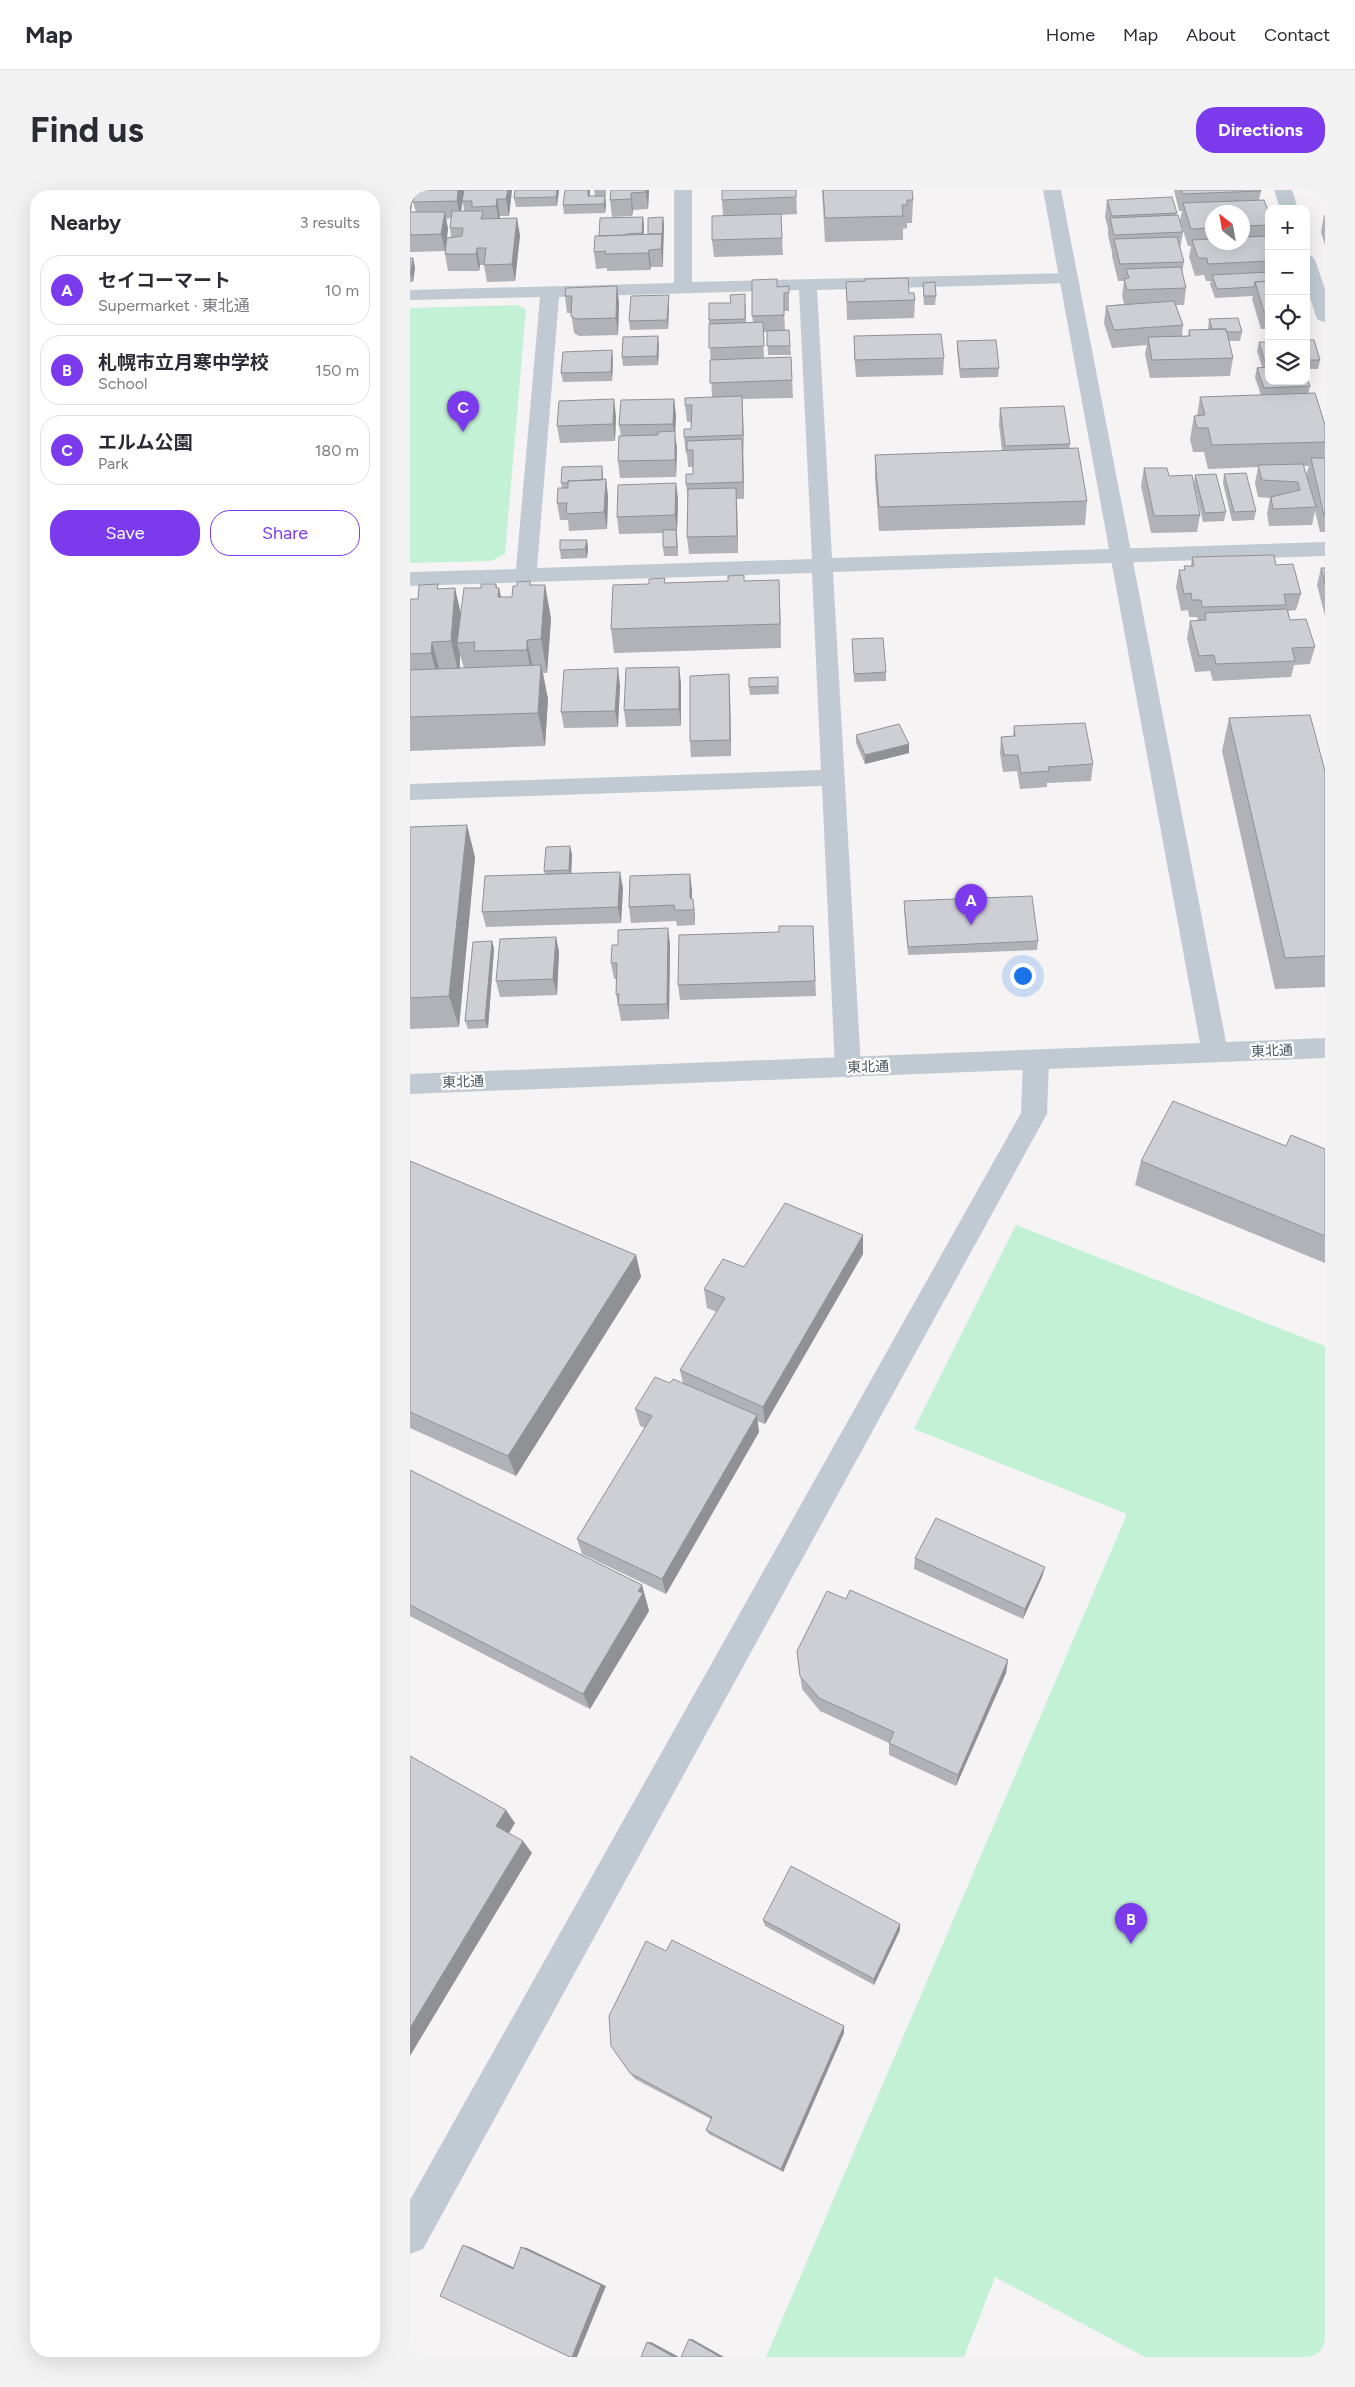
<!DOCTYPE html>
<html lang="en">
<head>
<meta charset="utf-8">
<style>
	:root { --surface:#fff; --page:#f2f2f3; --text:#2b2b33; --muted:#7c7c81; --line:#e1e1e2; --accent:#7c3aed }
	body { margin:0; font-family:Figtree,"Noto Sans JP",sans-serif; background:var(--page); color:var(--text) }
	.controls { position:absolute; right:15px; top:15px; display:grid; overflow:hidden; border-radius:10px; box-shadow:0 5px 20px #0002 }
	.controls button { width:45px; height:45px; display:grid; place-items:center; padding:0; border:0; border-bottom:1px solid var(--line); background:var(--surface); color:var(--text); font:25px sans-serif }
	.compass { position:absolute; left:795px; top:15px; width:45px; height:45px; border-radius:50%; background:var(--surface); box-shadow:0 5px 20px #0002; rotate:329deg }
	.you { position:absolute; left:612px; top:785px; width:18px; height:18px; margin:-12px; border:4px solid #fff; border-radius:50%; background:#1a73e8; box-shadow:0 0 0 8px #1a73e833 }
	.badge { display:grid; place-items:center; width:32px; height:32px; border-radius:50%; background:var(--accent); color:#fff; font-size:16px; font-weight:700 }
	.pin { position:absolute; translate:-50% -41px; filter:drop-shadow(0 1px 2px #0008) }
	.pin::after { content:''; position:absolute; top:26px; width:18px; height:15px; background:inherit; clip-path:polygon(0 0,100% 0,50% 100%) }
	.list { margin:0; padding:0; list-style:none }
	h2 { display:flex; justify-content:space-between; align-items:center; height:65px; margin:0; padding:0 20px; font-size:21px }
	h2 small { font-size:16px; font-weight:400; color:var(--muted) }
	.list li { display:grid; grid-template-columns:32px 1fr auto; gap:15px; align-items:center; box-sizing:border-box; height:70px; margin:0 10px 10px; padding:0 10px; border:1px solid var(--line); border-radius:20px }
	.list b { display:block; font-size:19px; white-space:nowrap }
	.list p { margin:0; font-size:16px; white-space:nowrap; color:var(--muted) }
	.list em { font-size:16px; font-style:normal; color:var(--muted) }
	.actions { display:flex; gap:10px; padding:15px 20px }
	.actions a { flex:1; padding:11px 0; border:1px solid var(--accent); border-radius:20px; text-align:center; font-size:18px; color:var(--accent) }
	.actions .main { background:var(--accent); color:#fff }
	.icon { flex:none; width:28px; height:28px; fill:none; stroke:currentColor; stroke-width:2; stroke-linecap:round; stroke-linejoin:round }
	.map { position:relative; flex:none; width:915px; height:2167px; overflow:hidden; border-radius:20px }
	header { display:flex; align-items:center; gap:30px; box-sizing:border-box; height:70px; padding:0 25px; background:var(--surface); border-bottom:1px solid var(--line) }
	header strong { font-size:24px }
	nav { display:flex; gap:28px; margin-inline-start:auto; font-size:18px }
	.intro { display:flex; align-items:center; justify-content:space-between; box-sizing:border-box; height:120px; padding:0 30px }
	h1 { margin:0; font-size:35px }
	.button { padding:12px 22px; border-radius:20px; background:var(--accent); color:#fff; font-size:18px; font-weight:700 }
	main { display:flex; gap:30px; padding:0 30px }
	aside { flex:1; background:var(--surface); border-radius:20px; box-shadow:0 5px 20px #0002 }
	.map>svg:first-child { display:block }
</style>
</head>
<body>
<header>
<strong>Map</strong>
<nav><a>Home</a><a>Map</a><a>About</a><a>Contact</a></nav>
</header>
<div class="intro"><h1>Find us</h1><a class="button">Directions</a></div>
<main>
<aside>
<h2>Nearby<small>3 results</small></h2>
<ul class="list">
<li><span class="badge">A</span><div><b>セイコーマート</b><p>Supermarket · 東北通</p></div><em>10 m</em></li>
<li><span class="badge">B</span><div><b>札幌市立月寒中学校</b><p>School</p></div><em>150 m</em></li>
<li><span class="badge">C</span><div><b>エルム公園</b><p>Park</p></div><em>180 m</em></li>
</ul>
<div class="actions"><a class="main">Save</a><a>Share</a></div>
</aside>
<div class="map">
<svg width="915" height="2167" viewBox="0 0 915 2167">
	<rect width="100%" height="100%" fill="#f5f3f3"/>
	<path fill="#c3f1d5" d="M108,115L116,119L95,364L81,371L0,373V118Z
		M606,1035L915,1156V2167H735L585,2087L554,2167H356L717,1324L504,1239Z"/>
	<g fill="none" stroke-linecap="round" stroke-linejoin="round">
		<path fill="#c1cad2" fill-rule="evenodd" d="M264,0H282V92L659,83L665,84L668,88L665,92L659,93L407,100L422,368L915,352V366L423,382L451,878L447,885L438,888L429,885L425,878L412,596L0,610V594L411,580L402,383L0,396V382L106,379L130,107L0,110V100L264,93ZM389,100L402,369L127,378L149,107Z
			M864,0H882L888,19H870Z
			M896,65L902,66L905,70L915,99V132L908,130L906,126L896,97Z
			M626,861L635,864L639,871L637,924L633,931L13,2059L0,2064V2010L611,923L613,871L617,864Z"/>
		<path fill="#c1cad2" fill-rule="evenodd" d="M633,0H651L816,852L915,848V868L0,904V884L790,853Z"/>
	</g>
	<path fill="#b0b2b7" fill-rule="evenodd" d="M0,0H4L1,22H6L3,12L102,0L99,26H90L89,28L110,45L105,91L77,92L74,75H70L69,81H38L35,64V61L0,62ZM53,12L54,21H51ZM41,28L40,38L41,47L37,48L38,39L36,29Z
		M105,0H149L147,16L106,17L104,8Z
		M155,0H180V6H185L184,0H196V6H195L196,15L195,23L154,24L153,15Z
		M201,0H239L238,19L223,20L222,26L202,27L200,10Z
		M386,0L387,24L371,25L373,65L304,67L302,50L313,26L312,10Z
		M412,0H502L503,10L502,33H497V38L493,39V50L415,52Z
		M764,0H850L851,1L849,10L859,23V139H851L842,109L843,106L805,108L800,94L801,91H796L794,85L785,86L779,67L781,56H778L770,30L772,21H769ZM802,22H832V52H802Z
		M697,10L767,23L766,25L773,42L770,59L774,72L772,83L776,98L774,115H766L773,135L772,146H778L779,140H798L799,129L832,142L830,151H819L823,168L820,186L740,188L735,164L737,155L702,158L694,133L696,116L714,114L712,106L714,91H708L702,66V62L698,45V38L695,27Z
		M914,25H915V55L911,42Z
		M233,27L234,36V45L238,44L253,27L254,36L253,77H241L240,80L197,81V78L186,79L184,62Z
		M0,68L5,77L3,92H0Z
		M436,92L499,103L505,110L504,128L437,130Z
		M513,93L526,106L525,115H514L513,102Z
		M207,96L209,113L208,145L169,146L164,143L161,123H157L155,106Z
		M379,96V121H374L375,140H379L381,165H358L357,142H353L354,168L381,167L383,208L332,209L333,223L334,309H327L328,363L279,364L277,347L278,311L276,294L283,284V277H278L277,264H276L274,247L281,239V232H277L275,215L302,207L299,130L336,113V132H343L342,126L367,97Z
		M259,105V115L258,139L220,140L219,131Z
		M444,146L534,168L533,185L446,187L444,163Z
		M896,150L910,170L908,179H896Z
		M547,151L589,178L588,187L550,188L547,160Z
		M849,152H859V191L900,196L898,204L915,235V342H910L905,321L902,335L859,336L857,324L860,308L848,307L845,293L848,277L798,279L794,262H783L780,249L784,226H787L790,207L851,205L845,187L847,178L852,177L847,161ZM893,276H899L896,285Z
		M249,155L248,175L213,176L212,167Z
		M203,169L202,191L153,192L151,183Z
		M264,209L266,226L265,245L267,258L266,287L210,288L208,271L211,246L209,235Z
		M590,218L660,254L659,259L677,311L675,335L469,341L465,288V265L592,261L589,235Z
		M206,226L205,251L150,253L147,236Z
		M734,278L759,286L790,325L787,342L741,343L731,296Z
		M814,284L846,321L844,330L822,331L813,293Z
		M193,285V290L196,289L198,307L197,339L159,341L158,330H150L147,313L152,298L151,293Z
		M785,285L816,322L814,331L793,332L784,294Z
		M266,293L268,310L267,342L268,366H254L253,357V343L209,344L207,327Z
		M177,350L178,359L177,368L151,369L150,360Z
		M782,367L866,375L891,404L886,420L878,421L880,430L905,457L900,474L884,475L881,487L803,491L800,481L785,482L777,448L780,431H788L787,427H779L778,420L771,421L766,397L769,380H774V376H781Z
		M911,378H915V426L907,395Z
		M369,390L371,458L204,463L201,439L256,393Z
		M120,391L121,395H135L141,429L137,483H133L138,509L135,556L0,561V409H8L29,399L51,424L87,398H89L91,407H102L107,396ZM50,465L54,478H50Z
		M443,457L476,482V491L444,492Z
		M368,487L369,504L340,505L339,497Z
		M271,493V536L216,537L214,520Z
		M210,495L208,537L154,538L151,522Z
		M320,501L321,566L281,567L280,551Z
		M819,528L915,581V797L865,799L812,561Z
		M604,536L683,574L681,591L637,593V597L610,599L607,581L593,582L590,563L591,547L603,546Z
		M446,545L499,563L455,574L446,553Z
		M0,637L65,667L49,837L0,839Z
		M162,664L161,683L213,698L211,733L76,737L72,722L135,684L134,681Z
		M282,700V709L285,725V735L267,736L266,731L221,733L219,717Z
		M494,711L628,751L627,760L498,765L494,719Z
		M403,736L406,806L270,810L268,795L369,742Z
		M146,747L149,762L147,805L90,807L86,791Z
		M82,751L84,759L78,838L58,839L55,831Z
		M260,754L259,829L211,831L206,804V789H204L201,773Z
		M876,956L915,959V1073L725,995L731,971Z
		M0,971L226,1065L231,1087L106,1286L0,1238Z
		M453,1064L355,1234L347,1231L349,1242L256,1404L172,1364L167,1349L235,1238L230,1236L225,1219L260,1193H273L270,1180L307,1122L297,1118L294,1099L334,1077Z
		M0,1280L232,1395L239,1421L180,1519L0,1426Z
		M505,1368L635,1377L632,1387L613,1429L504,1379Z
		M436,1409L598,1470L596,1483L546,1596L479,1565V1553L410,1521L392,1499L387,1461Z
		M353,1730L490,1734V1740L464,1795L355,1736Z
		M256,1761L434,1836V1843L373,1982L299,1944L296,1940L301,1929L225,1889L220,1883Z"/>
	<path fill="#909195" d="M1,0H4L0,26V4Z
		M48,0H54L50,28L47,11Z
		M98,0H102L99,26L96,9Z
		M147,0H149L147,16L146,7Z
		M178,0H180L179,15L178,6Z
		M236,0H239L238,19L236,2Z
		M221,3L223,20L222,26L221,9Z
		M195,6L196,15L195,23L194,14Z
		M87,9L90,26L89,33L86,16Z
		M35,22L38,39L35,61L31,44Z
		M233,27L234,36L233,52L232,43Z
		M253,27L254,36L253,59L252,50Z
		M107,28L110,45L105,91L102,74Z
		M252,44L253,61V77L251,59Z
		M67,58L70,75L69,81L66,64Z
		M239,60L241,77L240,80L238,63Z
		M3,68L5,77L3,92L1,83Z
		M207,96L209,113L208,145L206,128Z
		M259,105V115L258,139L257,130Z
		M248,146L249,155L248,175L247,166Z
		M202,160L203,169L202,191L201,182Z
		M332,206L333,223L334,262L333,245Z
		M204,209L206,226L205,251L203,234Z
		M264,209L266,226L265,245L267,258L266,287L265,270V249L263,234Z
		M332,249L333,266L334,309L333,292Z
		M192,276L193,285V301L191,292Z
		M196,289L198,307L197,339L194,322Z
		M266,293L268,310L267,342L265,325Z
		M326,298L327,315L328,363L327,346Z
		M266,340L267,349L268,366L267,357Z
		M177,350L178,359L177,368L175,359Z
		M369,390L370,413L371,458L370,434Z
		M86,394L89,405V398L96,432L86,398Z
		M135,395L141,429L137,483L131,449Z
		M45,398L53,432L47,453L50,465L49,485L41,451Z
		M117,450L124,483L123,493L117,460Z
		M22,452L31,486L30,496L21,463Z
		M131,475L138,509L135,556L128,523Z
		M269,477L271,493V536L269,519Z
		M208,478L210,495L208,537L205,521Z
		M319,484L320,501L321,566L320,550Z
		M499,554V563L455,574V565Z
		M57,635L65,667L49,837L39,806Z
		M160,656L162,664L161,689L159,680Z
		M210,682L213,698L211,733L208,717Z
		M280,684L282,700V720L280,708Z
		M283,709L285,725V735L284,720Z
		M258,738L260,754L259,829L257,814Z
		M146,747L149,762L147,805L143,789Z
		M82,751L84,759L78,838L75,830Z
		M453,1045V1064L355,1234L353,1217Z
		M226,1065L231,1087L106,1286L98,1266Z
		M347,1225L349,1242L256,1404L252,1389Z
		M635,1377L632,1387L613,1429L615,1419Z
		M232,1395L239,1421L180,1519L173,1504Z
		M598,1470L596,1483L546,1596L548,1585Z
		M96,1620L105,1633L96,1648L86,1636Z
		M113,1651L122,1663L0,1866V1838Z
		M490,1734V1740L464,1795V1789Z
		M434,1836V1843L373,1982L371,1979Z
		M53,2055L60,2057L109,2080L103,2079Z
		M111,2057L117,2058L196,2096L167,2167H162Z
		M279,2149H282L314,2167H310Z
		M237,2152H241L269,2167H264Z"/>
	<path fill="#cdcfd5" stroke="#909195" d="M6,0H48L47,11L3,12Z
		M54,0H98L96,9H87L86,16L62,17V11H52Z
		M105,0H147L146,7L104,8Z
		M155,0H178V6H195L194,14L153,15Z
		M201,0H236V2L221,3V9L200,10Z
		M312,0H386V7L312,10Z
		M413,0H502L503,10H497V15H492L493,26L415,28Z
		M771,0H850L851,1L772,4Z
		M762,7L767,23L702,26L697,10Z
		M854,10L859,23V35L832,36V22H802V38L781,39L773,13Z
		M42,21H73L71,29L107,28L102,74L74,75L76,58H67L66,64H35L37,48L52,46L53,38H40Z
		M0,22H35L31,44L0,45Z
		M371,24L372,48L302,50V26Z
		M768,25L773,42L704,45L700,28Z
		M233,27L232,43L216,44V45L189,46L190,28Z
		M253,27L252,50V44H238V28Z
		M252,44L251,59L239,60L238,63L195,64L196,61L184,62L185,46Z
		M859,46V71L798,74L797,68H788L782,50L802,49V52H832V47Z
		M767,47L774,72L710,74L704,49Z
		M0,68H3L1,83H0Z
		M771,77L776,98L717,100L714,89L719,88L716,79Z
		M859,82V91L845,92L844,97L807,99L802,85Z
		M498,88L499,103H504L505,110L437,112L436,92L455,91V89Z
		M367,89V97L379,96V103H374V125L342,126V90Z
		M859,91V122H854L845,92Z
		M525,92L526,106H514L513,93Z
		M207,96L206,128L166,129L161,126L162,106H155L156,98Z
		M335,104V129L299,130V113H321L320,105Z
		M259,105L257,130L219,131L221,106Z
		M764,111L773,135L704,140L696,116Z
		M828,128L832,142H816V139H802L799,129Z
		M353,132L354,156L299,158V134Z
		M816,139L823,168L742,170L738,147L780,146L779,140Z
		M379,140L380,156H357V141Z
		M531,144L534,168L445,170L444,146Z
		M248,146L247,166L212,167L213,147Z
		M586,150L589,178L550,179L547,151Z
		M896,150H904L910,170H896Z
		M849,152H859V172H855Z
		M202,160L201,182L151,183L153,162Z
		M381,167L382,190L300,193V170Z
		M859,177V191H896V186L900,196L854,198L847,178Z
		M905,203L915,235V252L802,255L798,238H787L784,226L795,225L790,207Z
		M332,206L333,245L274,247V239H281L282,215H275V208Z
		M204,209L203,234L147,236L149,211Z
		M264,209L263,234L209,235L211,210Z
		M654,216L660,254L595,256L590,218Z
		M265,241V270L208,271L209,246L248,245V242Z
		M332,249L333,292L276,294V284H283V260H277V251Z
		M668,258L677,311L469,317L465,265Z
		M901,268H915V325H914Z
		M893,274L906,317L863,319L861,307L890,300L888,292L852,290L848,275Z
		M192,276V290L158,291V293H151L152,277Z
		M734,278H757L759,286L782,285L790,325L744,326Z
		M836,283L846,321L824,322L814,284Z
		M806,284L816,322L795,323L785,285Z
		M196,289L194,322L156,324L157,313H147L148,298H158V291Z
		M266,293L265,325L207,327L208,295Z
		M326,298L327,346L277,347L278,299Z
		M253,340H266L267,357H253Z
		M150,350H177L175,359L150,360Z
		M864,365L866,375L883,374L891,404H874L876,415L792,417L791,410H782L781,403L774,404L769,380H775L774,376H784L782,367Z
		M911,378H915V393Z
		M334,385V391L369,390L370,434L201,439L203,395L239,394V389L255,388L254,393L318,391V386Z
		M120,391V395H135L131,449L117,450V460L64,461L65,452L47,453L54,398H71V394H86V398H89L88,407H102L103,396H107V392Z
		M28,394L27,399L45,398L41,451L22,452L21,463L0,464V409H8L9,395Z
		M877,419L880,430L896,429L905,457L882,458L885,471L806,474L804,465L789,466L780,431L796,430L795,423Z
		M473,448L476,482L444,484L442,449Z
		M131,475L128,523L0,527V480Z
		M269,477V519L214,520L216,478Z
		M208,478L205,521L151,522L154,480Z
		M319,484L320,550L280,551V486Z
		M368,487V496L339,497V488Z
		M900,525L915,581V766L875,768L819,528Z
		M675,533L683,574L638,577L639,581L611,583L608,565H594L591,547L605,546L604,536Z
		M489,534L499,554L455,565L446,545Z
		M57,635L39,806L0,808V637Z
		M160,656L159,680L134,681L136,657Z
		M210,682L208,717L72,722L75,686Z
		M280,684V708L283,709L284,720H265L264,715L219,717L220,686Z
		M622,706L628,751L498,757L494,711Z
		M369,736H403L405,791L268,795L269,745L369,742Z
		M258,738L257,814L208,815L209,804H206L207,773H201L202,755H208V740Z
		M146,747L143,789L86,791L90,749Z
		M82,751L75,830L55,831L63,752Z
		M763,911L876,956L881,945L915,959V1046L731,971Z
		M0,971L226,1065L98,1266L0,1222Z
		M375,1013L453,1045L353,1217L270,1180L315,1108L294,1099L313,1069L334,1077Z
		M245,1187L260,1193L263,1189L347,1225L252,1389L167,1349L242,1226L225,1219Z
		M0,1280L232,1395L228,1401L233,1403L173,1504L0,1415Z
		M526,1328L635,1377L615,1419L505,1368Z
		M440,1400L598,1470L548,1585L479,1553L484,1542L409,1508L390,1486L387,1461L417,1401L436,1409Z
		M0,1566L96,1620L86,1636L113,1651L0,1838Z
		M381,1676L490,1734L464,1789L353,1730Z
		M262,1750L434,1836L371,1979L296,1940L302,1927L220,1883L201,1856L199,1826L236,1751L256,1761Z
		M53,2055L103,2079L111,2057L191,2095L162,2167H160L30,2106Z
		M279,2149L310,2167H271Z
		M237,2152L264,2167H231Z"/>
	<g text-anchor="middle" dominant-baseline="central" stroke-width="4.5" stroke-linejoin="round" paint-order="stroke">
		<g font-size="14" fill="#4a5661" stroke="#fff">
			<text transform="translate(862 861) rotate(-3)">東北通</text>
			<text transform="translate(458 877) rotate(-2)">東北通</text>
			<text transform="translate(53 892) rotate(-2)">東北通</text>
		</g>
	</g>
</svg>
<div class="controls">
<button>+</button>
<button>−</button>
<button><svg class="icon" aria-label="locate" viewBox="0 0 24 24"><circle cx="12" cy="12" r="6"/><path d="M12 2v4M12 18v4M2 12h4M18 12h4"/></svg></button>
<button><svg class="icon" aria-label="layers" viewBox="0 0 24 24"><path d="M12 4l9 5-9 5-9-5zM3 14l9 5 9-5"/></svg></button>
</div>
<svg class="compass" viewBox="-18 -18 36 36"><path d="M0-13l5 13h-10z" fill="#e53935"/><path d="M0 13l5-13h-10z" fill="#7c7c81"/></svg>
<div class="you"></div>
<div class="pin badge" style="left:561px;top:735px">A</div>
<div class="pin badge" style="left:721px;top:1754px">B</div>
<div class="pin badge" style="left:53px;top:242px">C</div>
</div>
</main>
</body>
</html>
